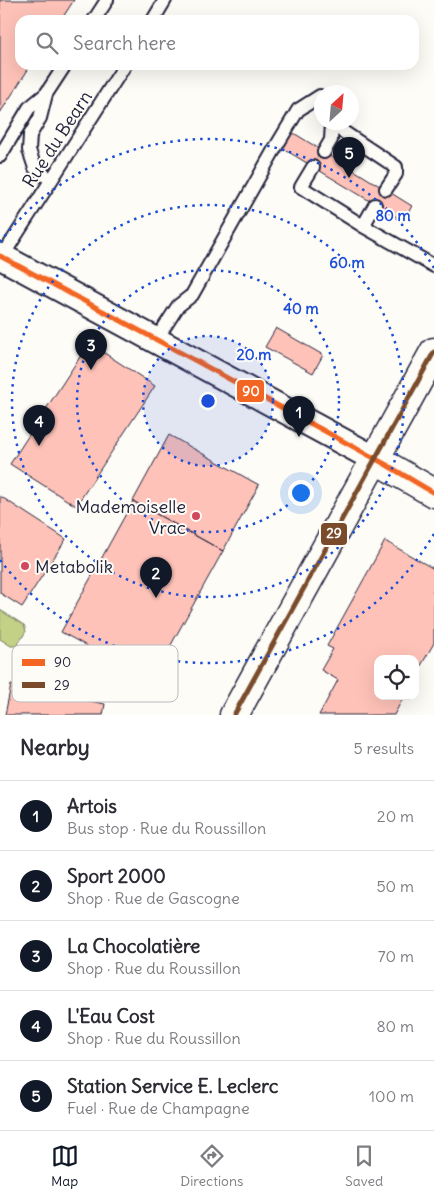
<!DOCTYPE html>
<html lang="en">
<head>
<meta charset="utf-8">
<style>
	:root { --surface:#fff; --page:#f7f7f7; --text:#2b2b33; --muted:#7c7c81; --line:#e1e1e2; --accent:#111827 }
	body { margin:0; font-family:Delius,sans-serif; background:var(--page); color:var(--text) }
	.controls { position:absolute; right:15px; bottom:15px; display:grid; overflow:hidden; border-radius:10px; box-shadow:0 5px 20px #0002 }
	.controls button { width:45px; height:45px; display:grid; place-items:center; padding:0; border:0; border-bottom:1px solid var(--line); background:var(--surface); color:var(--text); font:25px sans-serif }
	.compass { position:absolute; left:314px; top:85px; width:45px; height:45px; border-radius:50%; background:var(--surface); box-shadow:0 5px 20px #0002; rotate:26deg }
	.you { position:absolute; left:300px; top:492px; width:18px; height:18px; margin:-12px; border:4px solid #fff; border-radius:50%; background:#1a73e8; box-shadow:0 0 0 8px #1a73e833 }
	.badge { display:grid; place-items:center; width:32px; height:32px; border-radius:50%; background:var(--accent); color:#fff; font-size:16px; font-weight:700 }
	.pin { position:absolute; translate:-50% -41px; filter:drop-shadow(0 1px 2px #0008) }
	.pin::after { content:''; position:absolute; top:26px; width:18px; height:15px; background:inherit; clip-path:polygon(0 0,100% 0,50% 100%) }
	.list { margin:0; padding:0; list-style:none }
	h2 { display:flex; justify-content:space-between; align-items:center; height:65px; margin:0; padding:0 20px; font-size:21px }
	h2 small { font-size:16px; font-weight:400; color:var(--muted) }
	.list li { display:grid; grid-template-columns:32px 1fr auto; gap:15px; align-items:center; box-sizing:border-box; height:70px; padding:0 20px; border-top:1px solid var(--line) }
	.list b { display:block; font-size:19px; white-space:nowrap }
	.list p { margin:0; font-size:16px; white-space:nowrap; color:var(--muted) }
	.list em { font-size:16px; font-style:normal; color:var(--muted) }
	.icon { flex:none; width:28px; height:28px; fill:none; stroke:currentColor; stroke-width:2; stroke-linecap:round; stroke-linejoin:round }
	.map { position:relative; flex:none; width:434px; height:715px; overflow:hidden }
	.search { position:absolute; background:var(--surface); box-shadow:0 5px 20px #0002; left:15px; right:15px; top:15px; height:55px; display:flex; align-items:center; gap:12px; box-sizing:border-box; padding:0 18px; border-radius:15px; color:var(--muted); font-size:19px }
	.sheet { height:415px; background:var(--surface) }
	nav { display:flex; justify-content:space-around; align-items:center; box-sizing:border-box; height:70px; border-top:1px solid var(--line); background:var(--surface); font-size:14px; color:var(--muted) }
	nav a { display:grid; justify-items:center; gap:2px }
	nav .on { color:var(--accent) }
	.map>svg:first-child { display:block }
</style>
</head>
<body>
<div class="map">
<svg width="434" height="715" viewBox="0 0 434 715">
	<rect width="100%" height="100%" fill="#fdfcf7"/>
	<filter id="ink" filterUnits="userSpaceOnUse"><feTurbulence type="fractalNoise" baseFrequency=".02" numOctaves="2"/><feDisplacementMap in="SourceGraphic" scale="10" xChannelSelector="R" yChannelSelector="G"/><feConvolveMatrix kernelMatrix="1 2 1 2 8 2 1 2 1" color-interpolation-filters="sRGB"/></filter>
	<g filter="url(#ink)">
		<path fill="#c3d186" stroke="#727a60" d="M0,610L24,625L26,631L17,646H11L0,639Z"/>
		<path fill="#fec2b8" stroke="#22223b" d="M0,0H74L61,20H20V65H31L0,113Z
			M292,132L412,206L403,221L282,148Z
			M276,328L323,355L313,373L265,347Z
			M89,343L155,386L76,506L10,464Z
			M169,435L259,485L223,551L133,501Z
			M0,496L66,539L22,607L0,593Z
			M133,501L223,551L151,681L61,632Z
			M385,541L434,569V589L432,591L434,592V643L415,676V659H378V696H404L394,715H319L338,680L321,670L333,649L327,646Z
			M11,685L105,704L103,715H5Z"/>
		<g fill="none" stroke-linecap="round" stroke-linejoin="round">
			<defs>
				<path id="lane" d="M94,20L107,0
					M153,20L165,0
					M333,125L396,167V174L386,189
					M324,152L331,140L332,122
					M0,156L29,108L46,94
					M313,167L301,187L363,226
					M51,180L35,168L29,150L30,135L40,118L46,94L65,65
					M375,205L363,226L434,266
					M2,257L125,65
					M156,340L178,306L192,295L274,150L298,110L320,96L322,99"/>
				<path id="street" d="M0,256L375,459"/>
				<path id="secondary" d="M375,459L434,493
					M234,715L434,352"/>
			</defs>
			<use href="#lane" stroke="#22223b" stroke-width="16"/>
			<use href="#street" stroke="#22223b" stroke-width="29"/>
			<use href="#secondary" stroke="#22223b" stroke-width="31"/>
			<use href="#lane" stroke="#fdfcf7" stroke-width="12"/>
			<use href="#street" stroke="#fdfcf7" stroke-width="25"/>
			<use href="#secondary" stroke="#fdfcf7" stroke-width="28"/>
			<defs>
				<path id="bus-1" d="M0,256L198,362L385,464L434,493"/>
				<path id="bus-2" d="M234,715L434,352"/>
			</defs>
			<use href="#bus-1" stroke="#fdfcf7" stroke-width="9"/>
			<use href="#bus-2" stroke="#fdfcf7" stroke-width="9"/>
			<use href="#bus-1" stroke="#f26522" stroke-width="5"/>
			<use href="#bus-2" stroke="#7a4b2a" stroke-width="5"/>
		</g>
	</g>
	<circle cx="208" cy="401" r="65" fill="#1d4ed8" fill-opacity=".12"/>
	<g fill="none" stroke="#1d4ed8" stroke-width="2.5" stroke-dasharray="2.5 5">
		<circle cx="208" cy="401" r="65"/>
		<circle cx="208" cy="401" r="131"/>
		<circle cx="208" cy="401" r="196"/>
		<path d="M434 534A262 262 0 0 1 0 560M0 242A262 262 0 0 1 434 268"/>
	</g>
	<g fill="#d1495b" stroke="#fdfcf7" stroke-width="2">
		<circle cx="196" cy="516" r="5"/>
		<circle cx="25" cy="566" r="5"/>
	</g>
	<g text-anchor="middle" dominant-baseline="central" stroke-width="4" stroke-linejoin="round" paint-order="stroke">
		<g font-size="18" fill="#22223b" stroke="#fdfcf7">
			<text transform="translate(57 139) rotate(-57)">Rue du Bearn</text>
		</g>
		<g font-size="18" fill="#22223b" stroke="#fdfcf7" text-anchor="end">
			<text x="186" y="506">Mademoiselle<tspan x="186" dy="21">Vrac</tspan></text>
			<text x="35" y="566" text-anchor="start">Metabolik</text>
		</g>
	</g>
	<rect x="12" y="645" width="166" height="57" rx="8" fill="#fdfcf7" stroke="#bbbbbf" stroke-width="1"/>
	<rect x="22" y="659" width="23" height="7" fill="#f26522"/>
	<rect x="22" y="682" width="23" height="6" fill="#7a4b2a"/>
	<g font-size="14" fill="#22223b">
		<text x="54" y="667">90</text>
		<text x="54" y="690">29</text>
	</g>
	<circle cx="208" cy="401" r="8" fill="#1d4ed8" stroke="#fdfcf7" stroke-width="2.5"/>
	<g font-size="15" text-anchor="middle" font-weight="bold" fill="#1d4ed8" stroke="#fdfcf7" stroke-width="4" stroke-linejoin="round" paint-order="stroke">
		<text x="393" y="221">80 m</text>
		<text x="347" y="268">60 m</text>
		<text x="301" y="314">40 m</text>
		<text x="254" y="360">20 m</text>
	</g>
	<g stroke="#fdfcf7" stroke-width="2">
		<rect x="236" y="379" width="29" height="24" rx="5" fill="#f26522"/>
		<rect x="320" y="522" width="28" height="24" rx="5" fill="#7a4b2a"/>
	</g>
	<g font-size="14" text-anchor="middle" font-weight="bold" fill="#fff">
		<text x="251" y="396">90</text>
		<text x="334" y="538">29</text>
	</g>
</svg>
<div class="controls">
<button><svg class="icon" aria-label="locate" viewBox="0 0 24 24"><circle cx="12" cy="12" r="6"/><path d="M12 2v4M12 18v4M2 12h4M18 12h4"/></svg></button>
</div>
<svg class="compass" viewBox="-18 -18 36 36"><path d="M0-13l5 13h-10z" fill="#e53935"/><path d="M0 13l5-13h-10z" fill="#7c7c81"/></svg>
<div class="you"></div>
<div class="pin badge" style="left:299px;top:437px">1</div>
<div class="pin badge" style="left:156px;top:598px">2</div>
<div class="pin badge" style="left:91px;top:370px">3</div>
<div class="pin badge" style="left:39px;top:446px">4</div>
<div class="pin badge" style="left:349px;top:178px">5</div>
<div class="search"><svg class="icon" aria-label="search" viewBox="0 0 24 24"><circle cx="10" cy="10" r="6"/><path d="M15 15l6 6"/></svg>Search here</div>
</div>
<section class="sheet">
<h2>Nearby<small>5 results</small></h2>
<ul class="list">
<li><span class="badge">1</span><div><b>Artois</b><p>Bus stop · Rue du Roussillon</p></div><em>20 m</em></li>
<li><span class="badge">2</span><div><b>Sport 2000</b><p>Shop · Rue de Gascogne</p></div><em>50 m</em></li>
<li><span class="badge">3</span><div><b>La Chocolatière</b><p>Shop · Rue du Roussillon</p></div><em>70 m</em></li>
<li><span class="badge">4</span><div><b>L'Eau Cost</b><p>Shop · Rue du Roussillon</p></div><em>80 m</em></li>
<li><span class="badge">5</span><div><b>Station Service E. Leclerc</b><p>Fuel · Rue de Champagne</p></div><em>100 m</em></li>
</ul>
</section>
<nav>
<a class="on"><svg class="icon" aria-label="map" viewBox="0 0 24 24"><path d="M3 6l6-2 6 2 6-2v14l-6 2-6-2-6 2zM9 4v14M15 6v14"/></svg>Map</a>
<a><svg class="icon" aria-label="directions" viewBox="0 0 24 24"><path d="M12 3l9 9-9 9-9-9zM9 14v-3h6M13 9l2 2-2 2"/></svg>Directions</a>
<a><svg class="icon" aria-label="saved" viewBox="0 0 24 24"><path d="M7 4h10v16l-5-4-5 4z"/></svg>Saved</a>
</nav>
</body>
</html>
